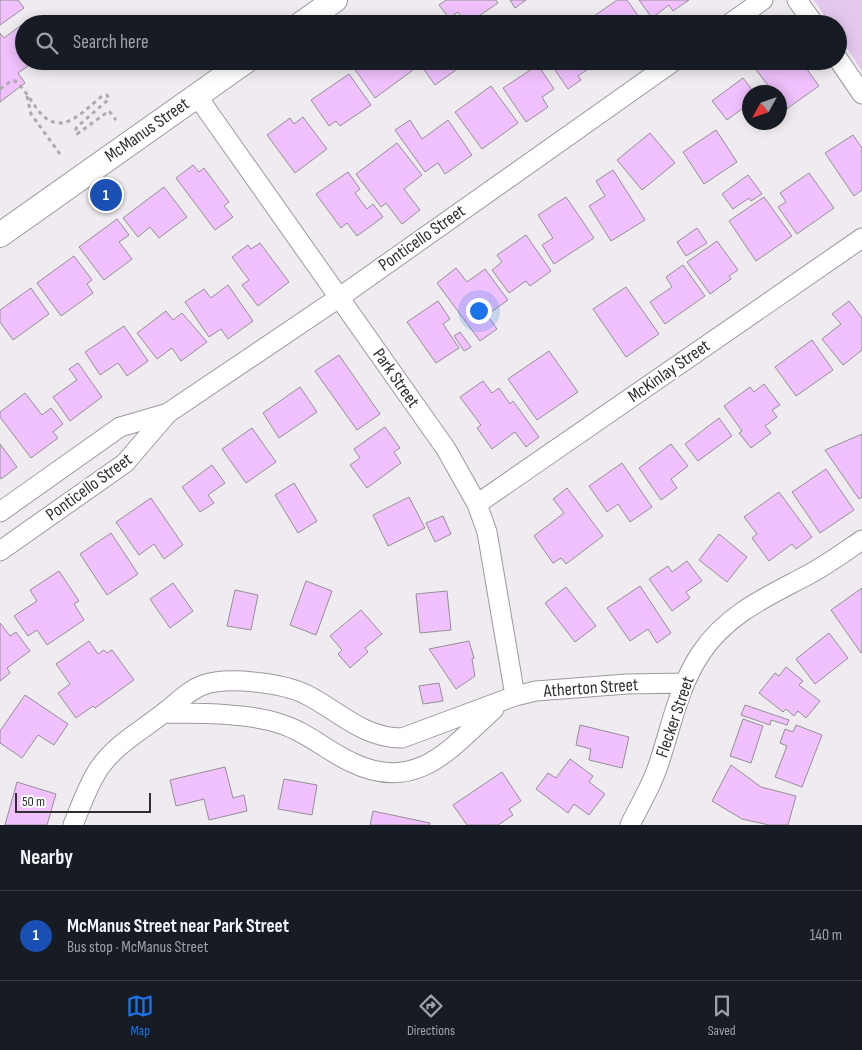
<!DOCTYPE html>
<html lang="en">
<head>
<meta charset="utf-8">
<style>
	:root { --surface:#171b24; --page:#242831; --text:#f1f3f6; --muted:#9ea1a6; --line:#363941; --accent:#1a73e8 }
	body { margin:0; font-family:"Sofia Sans Condensed",sans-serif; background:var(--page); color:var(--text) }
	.compass { position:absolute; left:742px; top:85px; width:45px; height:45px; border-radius:50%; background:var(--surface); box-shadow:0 2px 12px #0003; rotate:230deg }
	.scale { position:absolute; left:15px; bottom:12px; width:136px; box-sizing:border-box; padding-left:5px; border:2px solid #302e30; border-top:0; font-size:14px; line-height:18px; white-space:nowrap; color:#302e30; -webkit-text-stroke:4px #fff; paint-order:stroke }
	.you { position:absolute; left:478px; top:310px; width:18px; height:18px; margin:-12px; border:4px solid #fff; border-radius:50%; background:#1a73e8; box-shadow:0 0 0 8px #1a73e833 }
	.badge { display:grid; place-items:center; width:32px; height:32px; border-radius:50%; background:var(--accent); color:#fff; font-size:16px; font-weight:700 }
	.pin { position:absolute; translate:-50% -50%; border:2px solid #fff; box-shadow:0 1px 5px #0006 }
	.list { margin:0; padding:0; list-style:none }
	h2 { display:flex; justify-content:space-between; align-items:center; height:65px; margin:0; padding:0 20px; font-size:21px }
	h2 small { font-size:16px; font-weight:400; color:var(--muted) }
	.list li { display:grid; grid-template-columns:32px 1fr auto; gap:15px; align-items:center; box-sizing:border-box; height:90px; padding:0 20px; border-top:1px solid var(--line) }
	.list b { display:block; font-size:19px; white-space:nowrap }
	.list p { margin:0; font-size:16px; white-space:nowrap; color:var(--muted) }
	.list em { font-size:16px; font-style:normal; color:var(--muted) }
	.icon { flex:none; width:28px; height:28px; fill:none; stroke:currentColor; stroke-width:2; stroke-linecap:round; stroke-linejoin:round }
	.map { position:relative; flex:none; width:862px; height:825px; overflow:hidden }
	.search { position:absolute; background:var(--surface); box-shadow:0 2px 12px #0003; left:15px; right:15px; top:15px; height:55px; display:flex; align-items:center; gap:12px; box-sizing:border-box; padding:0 18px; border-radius:28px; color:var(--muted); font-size:19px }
	.sheet { height:155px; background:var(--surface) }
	nav { display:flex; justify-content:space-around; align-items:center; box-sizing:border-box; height:70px; border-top:1px solid var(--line); background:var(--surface); font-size:14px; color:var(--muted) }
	nav a { display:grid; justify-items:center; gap:2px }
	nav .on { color:var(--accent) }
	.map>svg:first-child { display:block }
</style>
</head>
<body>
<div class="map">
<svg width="862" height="825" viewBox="0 0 862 825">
	<rect width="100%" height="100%" fill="#efebf0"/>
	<path fill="#e4c7ec" d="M814,0H862V71L838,35V24H830Z"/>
	<path fill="#f0c1fd" stroke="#949095" d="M0,0H18L24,8L0,25Z
		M446,0H496L498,3L467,24L458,12L449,18L439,5Z
		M510,0H526L515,8Z
		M617,0H627L644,24H589L587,21Z
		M639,0H689L673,11L669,5L652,18Z
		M23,24L24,61H35L18,73L25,83L0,102V33L4,38Z
		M364,61H379L382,66L388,61H407L413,70L375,98L354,68Z
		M423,61H467V62L435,85L420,64Z
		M555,61H599L578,76L581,80L568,89L551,64Z
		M762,61H801L819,86L785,110L780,102V92H773L754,67Z
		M538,65L554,89L542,97L548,107L526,122L503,88Z
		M349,74L371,105L340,126L336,121L329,126L311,100Z
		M743,78L754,92H750V103L727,120L712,101Z
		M491,86L518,123L482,149L455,112Z
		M303,117L327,149L295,173L267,135L290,118L294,124Z
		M410,120L422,139L448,120L472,155L445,174L438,163L425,172L395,130Z
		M716,130L737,162L704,184L683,152Z
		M650,133L675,163L642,190L617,160Z
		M853,135L862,148V190L854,196L825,153Z
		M397,143L422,175L404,189L420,210L402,224L386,203L381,207L356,174Z
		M193,165L199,172L204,168L229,202L224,206L233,217L215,230L176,178Z
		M613,170L645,220L611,241L589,206L605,196L596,181Z
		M348,172L360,189L355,193L367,209L373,204L383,217L357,236L347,223L341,228L316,194Z
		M809,173L834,208L797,234L778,207L786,202L780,193Z
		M748,175L762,194L751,201L749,198L733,209L722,194Z
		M164,187L187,217L159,238L150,227L138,237L123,218Z
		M566,197L594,238L554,264L542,245L553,238L538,215Z
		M764,197L792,236L756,261L729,221Z
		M117,219L129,235L119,242L132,259L104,280L79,247Z
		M697,228L707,243L686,256L677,242Z
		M526,235L551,271L530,286L526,281L509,293L492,270L502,262L497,255Z
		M717,241L738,270L729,276L731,279L710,294L687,262Z
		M260,243L289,282L258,306L242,285L249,280L232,257L248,245L251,249Z
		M74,256L92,280L87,284L93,293L61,316L37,283Z
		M683,265L705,296L665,324L650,302L672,287L666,277Z
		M456,268L467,282L485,269L508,300L487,315L497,329L480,341L437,283Z
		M228,285L253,321L228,339L221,329L209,337L185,302L204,289L211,298Z
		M626,287L659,334L626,357L593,309Z
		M31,288L49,314L13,340L0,322V310Z
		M438,301L450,319L443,324L459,348L436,363L407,322Z
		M849,301L862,318V350L843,365L822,339L841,324L832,314Z
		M166,311L173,320L182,313L207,342L181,361L172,348L157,359L137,333Z
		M124,326L148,361L127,376L118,363L100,375L85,352Z
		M460,332L471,347L464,351L454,336Z
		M812,340L833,370L796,396L775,367Z
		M549,351L578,392L537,420L508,379Z
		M339,355L380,414L357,430L315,371Z
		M78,363L102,397L70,421L53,397L77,380L69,369Z
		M483,381L492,393L499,388L510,404L513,401L539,437L526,447L515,432L492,449L477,428L481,425L460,397Z
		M764,384L780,405L772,410L777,417L765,426L771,433L751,448L739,433L742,431L724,406L750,387L754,392Z
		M300,387L317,412L279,438L263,413Z
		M25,393L42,415L51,408L63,424L53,432L58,438L31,458L0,417V412Z
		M719,418L732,436L698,461L685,444Z
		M385,427L400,448L394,452L401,463L367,488L350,465L360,458L354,449Z
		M252,428L276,462L246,483L222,449Z
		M862,434V497L859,499L825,450Z
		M0,444L17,467L1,479L0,477Z
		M671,444L688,466L671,479L677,488L661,500L639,468Z
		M622,463L652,507L630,522L618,504L607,512L589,486Z
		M212,465L225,483L208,495L214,503L200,512L182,487Z
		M826,469L854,510L820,533L792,492Z
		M294,483L317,521L298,533L275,495Z
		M567,488L603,536L566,564L561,558L553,563L534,536L564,513L553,499Z
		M779,492L812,537L796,549L792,544L769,561L752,538L757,534L744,517Z
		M409,497L425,528L388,546L373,515Z
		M151,498L183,545L164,559L154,544L139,555L116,522Z
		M443,516L451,534L435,542L426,523Z
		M111,533L138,574L107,595L80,554Z
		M719,534L747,557L727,582L699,560Z
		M687,561L702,581L686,592L690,598L672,611L649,579L668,566L672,572Z
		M59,571L79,601L74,604L84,620L47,645L37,630L28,636L14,616L37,601L30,590Z
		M306,581L332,591L316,635L290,625Z
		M173,583L193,611L170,628L150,599Z
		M640,586L671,633L657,643L648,629L630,641L607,608Z
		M566,587L596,626L575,642L545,603Z
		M862,588V652L861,653L831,610Z
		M235,590L258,595L251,630L227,626Z
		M447,591L451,630L420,633L416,594Z
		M361,610L382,634L365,648L368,652L350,668L338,654L342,650L330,636Z
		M0,623L10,636L16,632L30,651L7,668L10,673L0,681Z
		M829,633L848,658L815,684L796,659Z
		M89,641L98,654L104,650L107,653L112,650L134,680L95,708L93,706L76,718L58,693L70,684L56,664Z
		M469,641L474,658L472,659L475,676L456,689L429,649Z
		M786,667L803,681L799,685L820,701L806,718L798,711L794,716L786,709L783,712L759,693L775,673L779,676Z
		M439,683L443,701L423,704L419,686Z
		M25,695L68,724L54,745L38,735L22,758L0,743V731Z
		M745,705L789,720L787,725L771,720L770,725L741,715Z
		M743,719L763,726L751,763L730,756Z
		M580,725L629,737L622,768L589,760L591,749L576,745Z
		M796,725L822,735L802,787L775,777L787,746L780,743L785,729L793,732Z
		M570,759L593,776L589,782L605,794L589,815L574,804L568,813L536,789L548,773L556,778Z
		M731,765L761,787L796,796L788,825H769L742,819L712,801Z
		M225,767L233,798L244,795L247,811L209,820L204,799L176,806L170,780Z
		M502,772L521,801L509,809L513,815L498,825H467L453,805Z
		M284,779L317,785L312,815L278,809Z
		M17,782L56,794L47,825H5Z
		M373,811L430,823V825H370Z"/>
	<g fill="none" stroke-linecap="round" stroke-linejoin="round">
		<defs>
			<path id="minor" d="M797,0L814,24
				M729,24L763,0
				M838,59L862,94
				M197,96L446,449L477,504L487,532L515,696
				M477,504L862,238
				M0,512L120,427L168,413
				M0,551L125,463L168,413L340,297L674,61
				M164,713C199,713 249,713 281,724C307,732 327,751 351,762C416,794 450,749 494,709
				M73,825C81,806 88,784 100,767C118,742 143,730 166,711C178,702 189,690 203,685C227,676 284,683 307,695C339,711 363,738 402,738L515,696L536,691L627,684L684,683
				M630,825C639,806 651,787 658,766C671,728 678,687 701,653C726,615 766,597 804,577C824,567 843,553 862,540"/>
			<path id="tertiary" d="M301,24L335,0
				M0,235L246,61"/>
		</defs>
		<use href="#minor" stroke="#9d999f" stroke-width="21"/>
		<use href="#tertiary" stroke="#9d999f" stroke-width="26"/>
		<path stroke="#adaaae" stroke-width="3" stroke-dasharray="4 4" stroke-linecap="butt" d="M0,89L11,81H15C23,87 29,98 35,106C58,140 78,116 102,96L107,95L109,99L77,127L75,131L77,134L109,111L116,120
			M27,96L31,114L62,157"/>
		<use href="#minor" stroke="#fff" stroke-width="19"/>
		<use href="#tertiary" stroke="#fff" stroke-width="24"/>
	</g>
	<g text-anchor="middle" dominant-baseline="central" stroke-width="4" stroke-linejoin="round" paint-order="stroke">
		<g font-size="18" fill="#302e30" stroke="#fff">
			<text transform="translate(147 130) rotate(-35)">McManus Street</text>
			<text transform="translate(422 238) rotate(-35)">Ponticello Street</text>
			<text transform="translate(669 371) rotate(-35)">McKinlay Street</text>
			<text transform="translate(396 378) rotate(55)">Park Street</text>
			<text transform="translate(89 487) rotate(-36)">Ponticello Street</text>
			<text transform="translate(591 688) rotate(-4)">Atherton Street</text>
			<text transform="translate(675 717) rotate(-71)">Flecker Street</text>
		</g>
	</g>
</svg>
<svg class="compass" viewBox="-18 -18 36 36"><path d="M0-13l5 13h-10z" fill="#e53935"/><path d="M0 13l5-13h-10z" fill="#9ea1a6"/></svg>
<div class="scale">50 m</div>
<div class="you"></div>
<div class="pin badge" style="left:106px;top:195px;background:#1a4fb4">1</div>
<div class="search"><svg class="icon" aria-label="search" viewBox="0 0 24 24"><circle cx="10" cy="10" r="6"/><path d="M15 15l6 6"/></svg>Search here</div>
</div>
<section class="sheet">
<h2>Nearby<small></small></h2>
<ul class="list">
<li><span class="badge" style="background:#1a4fb4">1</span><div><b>McManus Street near Park Street</b><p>Bus stop · McManus Street</p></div><em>140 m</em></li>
</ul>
</section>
<nav>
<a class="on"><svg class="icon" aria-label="map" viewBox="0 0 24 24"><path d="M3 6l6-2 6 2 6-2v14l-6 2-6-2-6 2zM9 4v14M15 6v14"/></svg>Map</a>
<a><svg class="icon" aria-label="directions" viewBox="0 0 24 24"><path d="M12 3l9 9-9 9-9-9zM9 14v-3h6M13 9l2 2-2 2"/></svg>Directions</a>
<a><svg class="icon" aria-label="saved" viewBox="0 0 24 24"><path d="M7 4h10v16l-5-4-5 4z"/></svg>Saved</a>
</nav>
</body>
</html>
